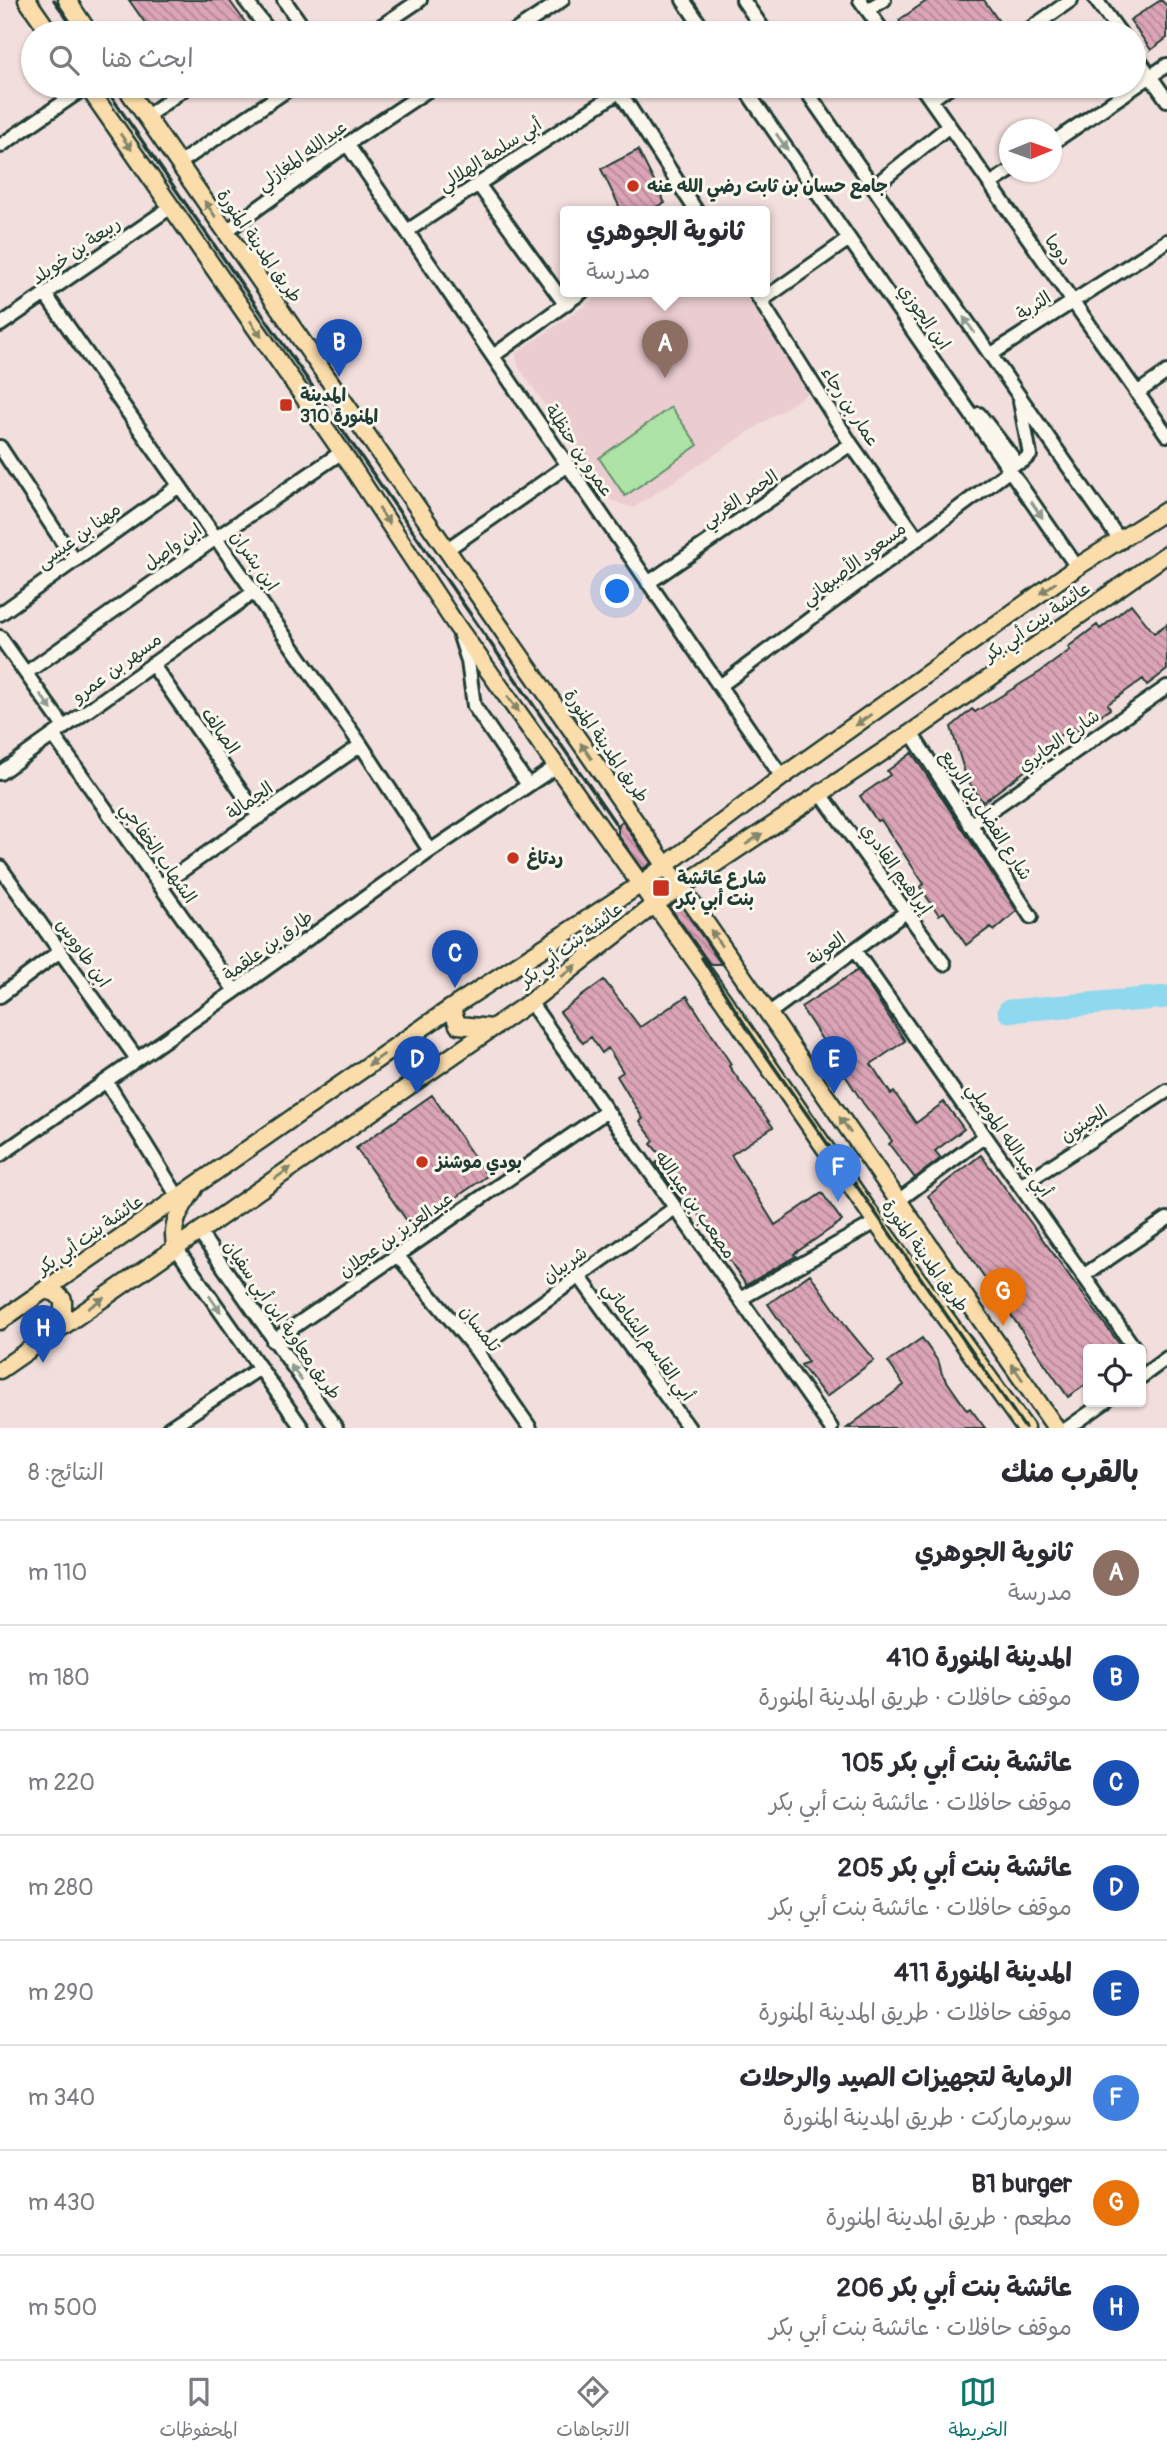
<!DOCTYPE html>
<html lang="ar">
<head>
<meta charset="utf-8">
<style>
	:root { --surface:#fff; --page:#f7f7f7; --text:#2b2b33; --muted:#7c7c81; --line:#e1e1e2; --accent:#0f766e }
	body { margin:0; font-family:Pangolin,"Playpen Sans Arabic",sans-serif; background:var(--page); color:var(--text); direction:rtl }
	.controls { position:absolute; right:21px; bottom:21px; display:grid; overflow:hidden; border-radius:7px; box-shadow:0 2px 5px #0004 }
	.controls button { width:63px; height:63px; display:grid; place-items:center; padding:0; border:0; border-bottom:2px solid var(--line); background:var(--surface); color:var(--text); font:35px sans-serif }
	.compass { position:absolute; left:999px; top:119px; width:63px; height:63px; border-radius:50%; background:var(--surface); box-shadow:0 2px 5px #0004; rotate:89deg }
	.you { position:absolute; left:618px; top:592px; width:24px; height:24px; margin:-18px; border:5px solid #fff; border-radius:50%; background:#1a73e8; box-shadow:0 0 0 10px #1a73e833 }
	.badge { display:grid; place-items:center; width:46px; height:46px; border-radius:50%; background:var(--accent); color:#fff; font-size:23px; font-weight:700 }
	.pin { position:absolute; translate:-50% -58px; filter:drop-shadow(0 2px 4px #0008) }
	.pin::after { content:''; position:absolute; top:37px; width:24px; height:21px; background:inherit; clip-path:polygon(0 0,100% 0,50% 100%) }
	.popup { position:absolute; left:560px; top:206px; width:210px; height:91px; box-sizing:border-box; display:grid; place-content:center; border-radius:7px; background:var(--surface); filter:drop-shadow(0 2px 5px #0005); font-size:23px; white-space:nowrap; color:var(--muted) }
	.popup b { font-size:26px; color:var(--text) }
	.popup::after { content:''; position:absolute; left:50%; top:100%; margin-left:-14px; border:14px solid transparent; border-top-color:var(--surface) }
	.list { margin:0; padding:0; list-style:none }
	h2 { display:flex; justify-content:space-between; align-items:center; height:91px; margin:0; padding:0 28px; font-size:30px }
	h2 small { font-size:23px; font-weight:400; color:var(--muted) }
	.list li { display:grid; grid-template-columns:46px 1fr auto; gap:21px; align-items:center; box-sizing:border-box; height:105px; padding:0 28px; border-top:2px solid var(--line) }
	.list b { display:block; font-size:26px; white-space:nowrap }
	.list p { margin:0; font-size:23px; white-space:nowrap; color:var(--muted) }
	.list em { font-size:23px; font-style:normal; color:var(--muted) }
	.icon { flex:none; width:38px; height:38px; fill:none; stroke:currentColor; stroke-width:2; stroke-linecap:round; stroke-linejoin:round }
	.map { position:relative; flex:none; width:1167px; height:1428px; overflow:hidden; direction:ltr }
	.search { position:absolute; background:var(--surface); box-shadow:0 2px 5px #0004; left:21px; right:21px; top:21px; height:77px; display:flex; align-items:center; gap:18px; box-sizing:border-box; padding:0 24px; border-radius:38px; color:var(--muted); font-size:26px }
	.sheet { height:931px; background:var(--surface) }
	nav { display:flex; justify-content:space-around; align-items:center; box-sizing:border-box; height:98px; border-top:2px solid var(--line); background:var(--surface); font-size:19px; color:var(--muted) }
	nav a { display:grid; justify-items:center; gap:4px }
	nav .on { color:var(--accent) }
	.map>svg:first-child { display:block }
</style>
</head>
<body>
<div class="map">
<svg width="1167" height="1428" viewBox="0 0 1167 1428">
	<defs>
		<pattern id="building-back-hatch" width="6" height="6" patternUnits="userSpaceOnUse" patternTransform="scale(1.75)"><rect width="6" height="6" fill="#dca4b7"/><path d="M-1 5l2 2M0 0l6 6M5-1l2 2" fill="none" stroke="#b28796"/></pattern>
	</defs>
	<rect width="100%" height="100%" fill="#f2dedc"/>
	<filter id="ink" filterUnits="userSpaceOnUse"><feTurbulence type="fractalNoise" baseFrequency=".0143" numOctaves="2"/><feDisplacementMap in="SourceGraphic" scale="14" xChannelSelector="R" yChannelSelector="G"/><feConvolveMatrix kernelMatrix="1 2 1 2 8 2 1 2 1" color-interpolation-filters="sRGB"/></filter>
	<g filter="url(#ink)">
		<path fill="#ebcdd1" d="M605,292H743L813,390L633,508L610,500L518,366L516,353Z"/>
		<path fill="#ade3a6" stroke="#66906d" stroke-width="2" d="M671,407L698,445L625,496L599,458Z"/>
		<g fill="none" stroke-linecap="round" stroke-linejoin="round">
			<path stroke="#8fd9f0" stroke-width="23" d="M1009,1011L1167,997"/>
		</g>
		<path fill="url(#building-back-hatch)" stroke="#1f3d34" stroke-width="2" d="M129,0H229L248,26L237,33H152Z
			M928,0H984L1007,33H907L899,20Z
			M1161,0L1167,6V38L1151,50L1130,20Z
			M638,150L665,203L645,212H622L601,169Z
			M1131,604L1154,633L1167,624V670L1147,685L1143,679L1108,704L1110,709L1077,731L1074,727L1043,746L1045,756L983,802L967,780L951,727L972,709L975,712L1040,672L1070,650L1068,647L1097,625L1100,629Z
			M912,753L1017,911L994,931L991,927L966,945L944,912L939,915L920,887L924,884L881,820L877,821L860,796L890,775L887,771Z
			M622,821L651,863L643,869L618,835V827Z
			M678,901L721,964H710L670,907Z
			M858,970L905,1041L871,1064L891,1094L894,1092L916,1123L944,1102L964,1129L935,1151L941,1158L915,1178L889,1144L892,1141L863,1103L801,1007Z
			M604,980L640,1027L687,996L731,1064L729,1066L773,1127L731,1155L775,1225L822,1193L842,1221L794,1254L796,1256L746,1285L690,1201L684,1205L656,1163L663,1158L651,1144L654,1141L640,1121L643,1119L617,1076L623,1072L608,1048L602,1053L591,1037L583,1043L560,1012Z
			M432,1095L487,1176L412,1228L356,1148Z
			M981,1155L1123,1349H1088V1383L1068,1397L928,1196Z
			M810,1274L848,1329L874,1360L826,1397L801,1365L808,1362L768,1304Z
			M922,1338L939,1363L942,1374L967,1410L970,1408L985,1428H847L904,1385L888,1362Z"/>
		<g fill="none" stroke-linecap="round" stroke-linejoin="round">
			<defs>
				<path id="minor" d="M245,0L266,27L258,33
					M284,0L307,33
					M683,0L706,33
					M743,0L766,33
					M860,0L884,33
					M1096,0L1120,33
					M867,10L884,0
					M392,19L402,33
					M371,33L420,0
					M512,33L562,0
					M1024,33L1071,0
					M1134,53L1167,100
					M743,86L1077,567
					M803,86L1121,542
					M921,86L1167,435
					M619,91L697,212
					M931,100L950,86
					M146,117L188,86
					M1052,143L1167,65
					M347,144L782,777
					M0,146L87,86
					M178,164L293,86
					M478,184L565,304
					M990,184L1010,171
					M873,187L949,126
					M407,231L628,86
					M225,232L347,144L434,86
					M755,292L851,444L918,539
					M45,294L361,745L430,851
					M761,301L849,239
					M0,325L171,207
					M990,355L1167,241
					M493,356L582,292
					M1137,393L1167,372
					M979,414L1017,463L1023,461L1030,455L1020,401
					M0,447L75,561
					M446,550L568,465
					M648,583L851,444
					M0,614L179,486
					M460,636L468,661L474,706L528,785
					M0,637L64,727
					M152,664L259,817
					M26,673L216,538L342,452
					M720,686L1010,470
					M911,733L1031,917
					M53,735L235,991
					M0,773L254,592
					M821,794L944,964
					M970,825L1167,687
					M0,867L137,1059
					M160,886L361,745
					M855,951L1135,1349
					M0,996L60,951
					M530,1002L831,1428
					M768,1014L906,912
					M106,1081L178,1197
					M0,1155L235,991L430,851L557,766
					M1020,1186L1167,1091
					M898,1201L985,1136
					M199,1232L336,1428
					M176,1248L302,1428
					M397,1255L476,1350L530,1428
					M579,1276L689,1428
					M1083,1276L1167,1219
					M740,1299L876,1222
					M273,1341L607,1111
					M476,1350L675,1208
					M1141,1377L1167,1358
					M169,1428L260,1368
					M1068,1428L1105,1402"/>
				<path id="major" d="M27,0L50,33
					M67,0L89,33
					M87,86L342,452L456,625L723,1000L876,1222L1025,1428
					M125,86L1056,1428
					M451,1008L458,1025L493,1028
					M176,1248C169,1225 181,1208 194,1189
					M45,1290L56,1293L63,1300V1318L57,1330
					M0,1321L451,1008L641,884L782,777L1077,567L1167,510
					M0,1370L530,1002L655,904L911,733L1167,554"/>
			</defs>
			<use href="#minor" stroke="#1f3d34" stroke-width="18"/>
			<use href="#major" stroke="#1f3d34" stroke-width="21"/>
			<use href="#minor" stroke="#fbf7ec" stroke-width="12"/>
			<use href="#major" stroke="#fbddab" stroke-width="16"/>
			<path stroke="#1f3d34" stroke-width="3.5" d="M54,0L77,33
				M104,86L618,827
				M702,958L747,1028L1025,1428"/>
		</g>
		<defs><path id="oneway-solid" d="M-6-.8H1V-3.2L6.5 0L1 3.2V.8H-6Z" transform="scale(1.75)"/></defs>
		<g fill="#82856a">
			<use href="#oneway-solid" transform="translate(126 142) rotate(55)"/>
			<use href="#oneway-solid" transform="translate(210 209) rotate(-125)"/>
			<use href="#oneway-solid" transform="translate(256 329) rotate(55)"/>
			<use href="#oneway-solid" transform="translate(384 516) rotate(57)"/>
			<use href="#oneway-solid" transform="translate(1048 588) rotate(145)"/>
			<use href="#oneway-solid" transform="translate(513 704) rotate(54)"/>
			<use href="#oneway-solid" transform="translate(863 720) rotate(145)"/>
			<use href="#oneway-solid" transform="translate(586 751) rotate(-125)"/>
			<use href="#oneway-solid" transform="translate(754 839) rotate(-34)"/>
			<use href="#oneway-solid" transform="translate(716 938) rotate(-124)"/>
			<use href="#oneway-solid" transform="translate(569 971) rotate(-38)"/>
			<use href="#oneway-solid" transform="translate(376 1060) rotate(145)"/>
			<use href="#oneway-solid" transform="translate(845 1125) rotate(-125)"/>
			<use href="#oneway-solid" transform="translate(283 1173) rotate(-35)"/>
			<use href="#oneway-solid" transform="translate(96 1303) rotate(-35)"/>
			<use href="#oneway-solid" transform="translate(1017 1372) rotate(-125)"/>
		</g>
		<g fill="#8d9a90">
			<use href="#oneway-solid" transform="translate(782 142) rotate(55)"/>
			<use href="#oneway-solid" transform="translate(969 325) rotate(-125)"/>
			<use href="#oneway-solid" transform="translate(1037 510) rotate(55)"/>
			<use href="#oneway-solid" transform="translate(46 702) rotate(54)"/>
			<use href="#oneway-solid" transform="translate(215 1304) rotate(55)"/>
			<use href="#oneway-solid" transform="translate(296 1373) rotate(-126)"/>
		</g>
	</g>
	<g fill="#c8321e" stroke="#fbf7ec" stroke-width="2.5">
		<circle cx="633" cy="186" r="7"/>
		<rect x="279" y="398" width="14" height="14" rx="3.5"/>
		<circle cx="513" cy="858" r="7"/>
		<rect x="652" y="879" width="18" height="18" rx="3.5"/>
		<circle cx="422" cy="1162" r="7"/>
	</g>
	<g text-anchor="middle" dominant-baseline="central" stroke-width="6" stroke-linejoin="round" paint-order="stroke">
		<g font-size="18" fill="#1f3d34" stroke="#fbf7ec">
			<text transform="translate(490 155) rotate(-33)">أبي سلمة الهلالي</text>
			<text transform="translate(302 156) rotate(-36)">عبدالله المغازلي</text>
			<text transform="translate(259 246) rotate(55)">طريق المدينة المنورة</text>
			<text transform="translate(1058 250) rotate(55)">دوما</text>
			<text transform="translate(76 251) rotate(-35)">ربيعة بن خويلد</text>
			<text transform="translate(1034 306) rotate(-33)">الثربة</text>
			<text transform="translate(924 317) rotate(55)">ابن الجوزي</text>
			<text transform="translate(850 407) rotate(57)">عمار بن رجاء</text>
			<text transform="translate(579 451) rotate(56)">عمرو بن حنظلة</text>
			<text transform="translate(740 499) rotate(-34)">الحمر الغربي</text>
			<text transform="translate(79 536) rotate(-36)">مهنا بن عيسى</text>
			<text transform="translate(173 547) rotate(-35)">ابن واصل</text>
			<text transform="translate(254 561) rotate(55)">ابن بشران</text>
			<text transform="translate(854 564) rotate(-37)">مسعود الأصبهاني</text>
			<text transform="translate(1037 622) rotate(-35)">عائشة بنت أبي بكر</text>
			<text transform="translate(117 668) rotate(-36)">مسهر بن عمرو</text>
			<text transform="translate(220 731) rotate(55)">الصالف</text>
			<text transform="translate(1059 741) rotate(-35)">شارع الجابري</text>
			<text transform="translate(606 746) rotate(55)">طريق المدينة المنورة</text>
			<text transform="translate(250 801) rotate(-35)">الجمالة</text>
			<text transform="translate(986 815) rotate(57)">شارع الفضل بن الربيع</text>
			<text transform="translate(158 853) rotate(55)">الشهاب الخفاجي</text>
			<text transform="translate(896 869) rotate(54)">إبراهيم القادري</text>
			<text transform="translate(571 945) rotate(-38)">عائشة بنت أبي بكر</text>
			<text transform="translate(268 946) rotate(-36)">طارق بن علقمة</text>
			<text transform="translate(827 949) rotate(-36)">العونة</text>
			<text transform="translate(83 953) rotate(55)">ابن طاووس</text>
			<text transform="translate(1084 1124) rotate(-33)">الجينون</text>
			<text transform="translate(1009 1140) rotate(55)">أبي عبدالله الموصلي</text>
			<text transform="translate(695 1205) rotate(55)">مصعب بن عبدالله</text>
			<text transform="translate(90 1235) rotate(-35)">عائشة بنت أبي بكر</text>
			<text transform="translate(396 1235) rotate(-35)">عبدالعزيز بن عجلان</text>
			<text transform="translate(925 1256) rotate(54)">طريق المدينة المنورة</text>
			<text transform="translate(565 1265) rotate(-35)">شريبان</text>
			<text transform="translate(282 1320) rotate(55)">طريق معاوية ابن أبي سفيان</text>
			<text transform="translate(480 1329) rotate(52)">تلمسان</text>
			<text transform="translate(648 1342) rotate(54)">أبي القاسم الشاماتي</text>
		</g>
		<g font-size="18" font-weight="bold" fill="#1f3d34" stroke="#fbf7ec" text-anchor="start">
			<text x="647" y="186">جامع حسان بن ثابت رضي الله عنه</text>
			<text x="300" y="395">المدينة<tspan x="300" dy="21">المنورة 310</tspan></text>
			<text x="527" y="858">ردتاغ</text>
			<text x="677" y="878">شارع عائشة<tspan x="677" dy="21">بنت أبي بكر</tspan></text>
			<text x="436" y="1162">بودي موشنز</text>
		</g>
	</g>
</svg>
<div class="controls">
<button><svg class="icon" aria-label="locate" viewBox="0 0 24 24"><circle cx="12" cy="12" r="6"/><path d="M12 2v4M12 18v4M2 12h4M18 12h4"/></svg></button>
</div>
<svg class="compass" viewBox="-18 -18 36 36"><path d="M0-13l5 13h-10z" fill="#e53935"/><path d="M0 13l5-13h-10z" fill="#7c7c81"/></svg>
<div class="you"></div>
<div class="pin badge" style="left:665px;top:378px;background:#8d6e63">A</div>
<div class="popup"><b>ثانوية الجوهري</b>مدرسة</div>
<div class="pin badge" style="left:339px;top:377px;background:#1a4fb4">B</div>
<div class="pin badge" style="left:455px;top:988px;background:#1a4fb4">C</div>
<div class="pin badge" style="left:417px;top:1094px;background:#1a4fb4">D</div>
<div class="pin badge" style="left:834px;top:1094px;background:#1a4fb4">E</div>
<div class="pin badge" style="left:838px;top:1202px;background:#3f7fe0">F</div>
<div class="pin badge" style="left:1003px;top:1326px;background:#e8710a">G</div>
<div class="pin badge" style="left:43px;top:1363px;background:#1a4fb4">H</div>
<div class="search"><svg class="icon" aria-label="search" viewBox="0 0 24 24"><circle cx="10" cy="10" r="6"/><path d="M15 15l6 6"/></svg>ابحث هنا</div>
</div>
<section class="sheet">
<h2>بالقرب منك<small>النتائج: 8</small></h2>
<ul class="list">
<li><span class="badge" style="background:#8d6e63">A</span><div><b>ثانوية الجوهري</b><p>مدرسة</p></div><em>110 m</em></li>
<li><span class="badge" style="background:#1a4fb4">B</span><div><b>المدينة المنورة 410</b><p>موقف حافلات · طريق المدينة المنورة</p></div><em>180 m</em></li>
<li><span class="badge" style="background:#1a4fb4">C</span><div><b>عائشة بنت أبي بكر 105</b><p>موقف حافلات · عائشة بنت أبي بكر</p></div><em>220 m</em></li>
<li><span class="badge" style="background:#1a4fb4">D</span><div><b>عائشة بنت أبي بكر 205</b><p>موقف حافلات · عائشة بنت أبي بكر</p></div><em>280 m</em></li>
<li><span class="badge" style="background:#1a4fb4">E</span><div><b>المدينة المنورة 411</b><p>موقف حافلات · طريق المدينة المنورة</p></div><em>290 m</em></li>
<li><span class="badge" style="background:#3f7fe0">F</span><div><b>الرماية لتجهيزات الصيد والرحلات</b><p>سوبرماركت · طريق المدينة المنورة</p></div><em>340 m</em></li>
<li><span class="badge" style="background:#e8710a">G</span><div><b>B1 burger</b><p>مطعم · طريق المدينة المنورة</p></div><em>430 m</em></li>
<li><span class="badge" style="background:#1a4fb4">H</span><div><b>عائشة بنت أبي بكر 206</b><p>موقف حافلات · عائشة بنت أبي بكر</p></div><em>500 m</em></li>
</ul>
</section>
<nav>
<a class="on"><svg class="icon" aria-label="map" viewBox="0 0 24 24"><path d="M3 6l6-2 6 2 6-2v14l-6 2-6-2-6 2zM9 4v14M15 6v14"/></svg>الخريطة</a>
<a><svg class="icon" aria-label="directions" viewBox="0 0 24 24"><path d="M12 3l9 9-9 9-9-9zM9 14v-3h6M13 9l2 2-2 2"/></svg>الاتجاهات</a>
<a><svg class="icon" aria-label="saved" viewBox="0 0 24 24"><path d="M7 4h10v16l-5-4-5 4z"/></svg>المحفوظات</a>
</nav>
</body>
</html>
